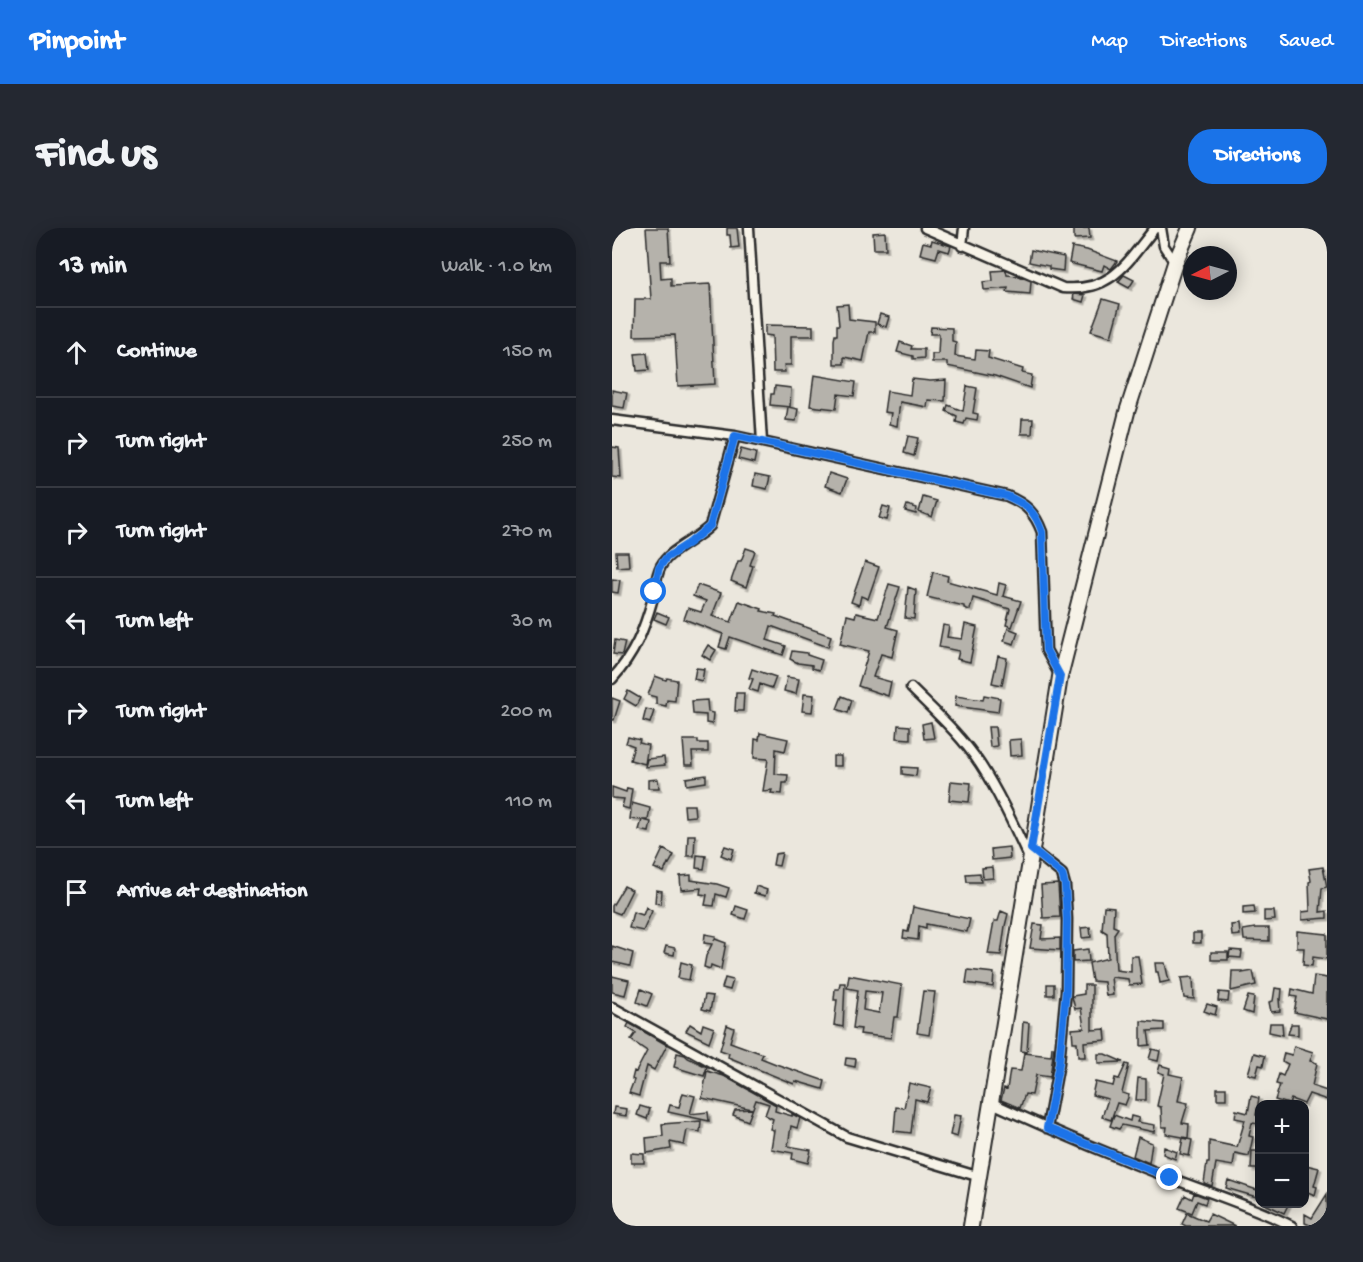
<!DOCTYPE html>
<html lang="en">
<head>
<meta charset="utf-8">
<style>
	:root { --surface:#171b24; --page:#242831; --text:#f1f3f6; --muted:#9ea1a6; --line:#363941; --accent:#1a73e8 }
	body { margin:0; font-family:"Gochi Hand",sans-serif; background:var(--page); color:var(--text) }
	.controls { position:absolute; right:18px; bottom:18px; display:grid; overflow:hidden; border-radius:12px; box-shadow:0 3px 15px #0003 }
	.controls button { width:54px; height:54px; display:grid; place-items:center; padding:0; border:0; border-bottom:2px solid var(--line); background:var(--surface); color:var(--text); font:30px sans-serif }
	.compass { position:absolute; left:571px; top:18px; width:54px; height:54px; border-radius:50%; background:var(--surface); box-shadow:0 3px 15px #0003; rotate:264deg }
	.stop { position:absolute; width:18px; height:18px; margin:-14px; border:4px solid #1a73e8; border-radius:50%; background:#fff }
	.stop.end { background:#1a73e8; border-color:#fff; box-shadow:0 2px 6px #0008 }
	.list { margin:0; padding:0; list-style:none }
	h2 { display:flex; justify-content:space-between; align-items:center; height:78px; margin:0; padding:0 24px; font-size:26px }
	h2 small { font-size:20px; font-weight:400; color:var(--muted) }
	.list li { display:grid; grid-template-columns:39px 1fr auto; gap:18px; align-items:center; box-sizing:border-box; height:90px; padding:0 24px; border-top:2px solid var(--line) }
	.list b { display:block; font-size:22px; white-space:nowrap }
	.list em { font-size:20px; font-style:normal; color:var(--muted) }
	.icon { flex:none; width:33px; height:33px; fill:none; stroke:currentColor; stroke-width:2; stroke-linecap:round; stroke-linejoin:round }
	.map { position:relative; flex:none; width:715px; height:998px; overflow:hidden; border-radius:24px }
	header { display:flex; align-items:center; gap:36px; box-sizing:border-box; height:84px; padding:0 30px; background:var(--accent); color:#fff }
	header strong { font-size:28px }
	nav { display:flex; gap:33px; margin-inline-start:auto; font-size:21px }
	.intro { display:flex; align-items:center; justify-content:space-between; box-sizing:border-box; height:144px; padding:0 36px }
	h1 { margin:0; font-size:42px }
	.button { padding:15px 27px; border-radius:24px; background:var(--accent); color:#fff; font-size:21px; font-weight:700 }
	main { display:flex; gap:36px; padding:0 36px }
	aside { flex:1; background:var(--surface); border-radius:24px; box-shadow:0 3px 15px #0003 }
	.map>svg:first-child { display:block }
</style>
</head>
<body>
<header>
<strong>Pinpoint</strong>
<nav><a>Map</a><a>Directions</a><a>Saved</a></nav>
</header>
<div class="intro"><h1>Find us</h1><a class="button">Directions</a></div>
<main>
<aside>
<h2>13 min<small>Walk · 1.0 km</small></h2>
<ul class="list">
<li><svg class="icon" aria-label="ahead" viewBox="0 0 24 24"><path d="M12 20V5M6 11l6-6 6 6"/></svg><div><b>Continue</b></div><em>150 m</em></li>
<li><svg class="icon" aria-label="right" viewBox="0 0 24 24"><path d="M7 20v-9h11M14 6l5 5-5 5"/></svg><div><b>Turn right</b></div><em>250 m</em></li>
<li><svg class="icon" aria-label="right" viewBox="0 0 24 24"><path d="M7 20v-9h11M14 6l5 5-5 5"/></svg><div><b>Turn right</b></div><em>270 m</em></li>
<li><svg class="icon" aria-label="left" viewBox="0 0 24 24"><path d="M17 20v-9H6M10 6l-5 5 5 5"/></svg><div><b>Turn left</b></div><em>30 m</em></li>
<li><svg class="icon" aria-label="right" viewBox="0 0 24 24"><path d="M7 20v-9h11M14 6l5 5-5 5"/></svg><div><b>Turn right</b></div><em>200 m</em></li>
<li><svg class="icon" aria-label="left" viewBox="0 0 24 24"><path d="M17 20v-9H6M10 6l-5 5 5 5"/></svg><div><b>Turn left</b></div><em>110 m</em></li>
<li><svg class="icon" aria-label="arrive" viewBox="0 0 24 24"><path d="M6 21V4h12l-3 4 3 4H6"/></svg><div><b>Arrive at destination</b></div></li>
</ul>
</aside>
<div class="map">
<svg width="715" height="998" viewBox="0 0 715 998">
	<defs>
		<filter id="shadow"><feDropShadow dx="2.5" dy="2.5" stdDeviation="0" flood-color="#0004"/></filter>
	</defs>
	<rect width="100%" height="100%" fill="#ebe7dd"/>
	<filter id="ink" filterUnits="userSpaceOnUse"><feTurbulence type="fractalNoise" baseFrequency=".0167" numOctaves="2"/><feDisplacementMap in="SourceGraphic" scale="12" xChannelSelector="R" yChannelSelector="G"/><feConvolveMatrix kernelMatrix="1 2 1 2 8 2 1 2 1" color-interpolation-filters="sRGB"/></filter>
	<g filter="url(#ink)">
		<path fill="#b5b2ab" stroke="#2b2b2b" stroke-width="1.5" fill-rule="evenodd" filter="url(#shadow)" d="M34,0H56L58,33H48L49,51L59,50V58L98,56L103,156L66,158L63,107L22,108L23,71H39Z
			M115,0H125L127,19L119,20L118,7H115Z
			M462,0H477L478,10L462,11Z
			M273,4L274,21H262L261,5Z
			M320,12L339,18L337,24L327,21L324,30L308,26L311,14L319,16Z
			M460,19L475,22L505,33L499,41L492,37L490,43L457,35Z
			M419,22L452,29L451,43L437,41V38L417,34Z
			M394,42L395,47L407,48L419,53L418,66L395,64L396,60L372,62L371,54L381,53L380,43Z
			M512,47L522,52L517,60L506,54Z
			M462,66L473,67L471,74L461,71Z
			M491,71L508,76L499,109L479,103Z
			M236,76L237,91L263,94V104H257L251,133L232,129V136H222V112L223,107H225V97H227L225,77Z
			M268,86L277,89L274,99L265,96Z
			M153,97L201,98V108H179V137H172L173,144H161L160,108L153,107Z
			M319,99L340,100V113L344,114L343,128L363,131L364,122L377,123L376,130L411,141L410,145L420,147L418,160L383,148L335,138V134H320V126H326L327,106H318Z
			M288,114L300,118L299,121H312V130L301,131V128L285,124Z
			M35,125L37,142L25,143L23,126Z
			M202,147L244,154L242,168L226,166L224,181L198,178Z
			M300,151L318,153L334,152L333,173L316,172L315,179L288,174L285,198L277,196L279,185L272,184L275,163L298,167Z
			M163,158L179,160L178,179L158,177L159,166H162Z
			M355,158L365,160L361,185L366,186L365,192L354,190L352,196L344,194L345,188L334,183L336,177L351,183Z
			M0,162L15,165L12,180L0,178Z
			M176,179L186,181L184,193L174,192Z
			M410,191H421L420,206H409Z
			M296,208L306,210L302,228L292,225Z
			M0,219L7,220L9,250L0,249Z
			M129,221L144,225L142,235L126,231Z
			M217,245L235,251L230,264L213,258Z
			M143,246L158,249L155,261L141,258Z
			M311,269L325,273L320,289L307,284Z
			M295,277L305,280L304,286L293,283Z
			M271,278L278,280L275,292L267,290Z
			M134,320L143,323L138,337L141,338L134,359L119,353L126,333H129Z
			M4,324H16L17,338L5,339Z
			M253,334L267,339L256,371L249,368L247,377L239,374Z
			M321,344L336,348L335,353L385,367L387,355L394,357L391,368L409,373L400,399L394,397L398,381L361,370L358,382L352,380V378L315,369Z
			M0,351L8,352L6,365L0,364Z
			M277,356L288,359L275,399L286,402L280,429L269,426L261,449L279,454L276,468L246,458L257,423L228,416L235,387L243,389L244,385L266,390Z
			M86,357L109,365L100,388L119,394L127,373L150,381L149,383L164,386L163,388L219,408L216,419L159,398L155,412L174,418L171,427L118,409L114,421L107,419L111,406L72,391L76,380L89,384L94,373L81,368Z
			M296,359L304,362L302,391L293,390Z
			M45,384L57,389L54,396L42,391Z
			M353,396L365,399L358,434L345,431L347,423L327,419L331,397L337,398L335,409L350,411Z
			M396,400L406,404L402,416L392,413Z
			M3,412L13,414L10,427L1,426Z
			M96,417L104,422L98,432L90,427Z
			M180,423L195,425V427L210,432L207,442L200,440V437L186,435L178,431Z
			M386,428L395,430L390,457L380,455Z
			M84,440L92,441L90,453L82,451Z
			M140,441L164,449L160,460L148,456L146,464L137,461L141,451L137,450Z
			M43,448L54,452L55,450L65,452L63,473L55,472L54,478L44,476V469L36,467Z
			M175,449L187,451L184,466L172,463Z
			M16,463L28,470L24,478L12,471Z
			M124,465H132L131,483H123Z
			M192,466L202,467L200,484L190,483Z
			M372,467L388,470L386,484L343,478L344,468L371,472Z
			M230,468L240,472L236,485L225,481Z
			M0,470L8,473L2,492H0Z
			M95,472L96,484L101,485L100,496L94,495V487L81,486L80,473Z
			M34,481L42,483L38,495L31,493Z
			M319,494L322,510L312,511L310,496Z
			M286,497L298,498V511L285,510Z
			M376,499H383L385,518L378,519Z
			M148,505L176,511L173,523L164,521L163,546L176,547L175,555H171L170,566L159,565L160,562L151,563L156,531L142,530L143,511L147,512Z
			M16,509L28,512L27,515L36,517L33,536L18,532L22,518L14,515Z
			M409,511L410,527L398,528L397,512Z
			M71,512H86V515H96V524H80L81,537H73Z
			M221,528H229V538H221Z
			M52,529L53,537L33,539L35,531Z
			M290,539L305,540L304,548L290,546Z
			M94,547V554L75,557L74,550Z
			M46,551L47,560H36V552Z
			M339,553L359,555L357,574L337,572Z
			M0,559L14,564L15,560L20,561L17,581L10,579L12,571L0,570Z
			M20,575L38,580L36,592H31L39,594L37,604L27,602L30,592L18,591Z
			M72,577H82L83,588L73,589Z
			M76,607H83L82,628H75Z
			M113,618L122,621L119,631L109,627Z
			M397,619L398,630L380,632L379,621Z
			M51,621L62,627L57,636L56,635L52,644L42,640Z
			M170,625L167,638L161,637L163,626Z
			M85,627L94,628L92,641L84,640Z
			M380,639L381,650L371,651L370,640Z
			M711,639L715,659L710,660L708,684L715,683V690L690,692V684L698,683L697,654L699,653L697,641Z
			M368,645L369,654H355L354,646Z
			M79,647V652L105,656L117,660L114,669L104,666L102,678L93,677L95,667L88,666L89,660L69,662L68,648Z
			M446,656L448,689L431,690L429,657Z
			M12,658L20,662L8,686L0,683V678Z
			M144,658L155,662L153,668L142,665Z
			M44,662L50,663L49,676L43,675Z
			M124,678L136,682L133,691L121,687Z
			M492,678L502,679L501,698L506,700L502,706L504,742L519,744V728H526L530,756L517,757L516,751L499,749L501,767L494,768L492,754L480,753L477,735L496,730L495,705L490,702Z
			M642,678L643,685L631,686V679Z
			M34,679L40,683L31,703L17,700L21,684L31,687Z
			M301,679L358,691L355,704L314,696V700L307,698L306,712L291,710L292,703L296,704Z
			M389,683L396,686L393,698L389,727L376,726L382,693H386Z
			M652,683H662L663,692L652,693Z
			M422,696L431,697L429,711L448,710V722L418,720Z
			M627,696L628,707L620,708L619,697Z
			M478,699L479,709L470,710L469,700Z
			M643,700H657V713L632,712L631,702Z
			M685,703L715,706V731L701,729L700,738L691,737L692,720H685Z
			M581,705H589V715H581Z
			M93,706L104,708L102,713L103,711L114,715L109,741L99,737L98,741L92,739L94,728L100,716L92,715Z
			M0,718L21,725L18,738L0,734Z
			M54,718L63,720L62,727L52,725Z
			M476,721L477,733L461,734V723Z
			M618,722L630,723L629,730L617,729Z
			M599,724H616V732H599Z
			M69,734L80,737L77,752L66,750Z
			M543,735H553L557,753L548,755L546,744H544Z
			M356,742L382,745L381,759L354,755Z
			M620,743H631L630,745L641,743L644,757L619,763Z
			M237,747L290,757L286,789H282L279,810L248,806L249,801L241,800L246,762L235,760ZM253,763L270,765L267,785L251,782Z
			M0,748L17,752L13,767L0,764Z
			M702,748L715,750V791L682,784L685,769L679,768L680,761L700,766Z
			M581,749L582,771L572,770L569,750Z
			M113,750L121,752L118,762L110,760Z
			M228,755H233L231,799L222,797L225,772H222L223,761H227Z
			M435,756H442V767H435Z
			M472,757H480V802L493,801L494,812L472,814L473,829H466L465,814H461L460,801L472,800L469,780L463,781L460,768L472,766Z
			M663,760L670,761L669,772L667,771L668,783L659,784L657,774L661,773Z
			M29,761L40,766L35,778L25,774Z
			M311,763L323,764L317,807L305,805Z
			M607,764L617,765L616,774L606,773Z
			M93,767L101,768L98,783L90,781Z
			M636,768L642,769L640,786L631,783Z
			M595,776L605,779L603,787L592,783Z
			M529,793L552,795V802L536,803L538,817L529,818Z
			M411,794L417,795L415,824L409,823Z
			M17,795L55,817L42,842L35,838L27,868L17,865L22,852L20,851L22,843L24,844L35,823L19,812L24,805L15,799Z
			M658,795H670L671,807L657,804Z
			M78,796L89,803L91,796L102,800L97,814L74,803Z
			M679,796H686V807L676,806Z
			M115,797L122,800L118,814L151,826L149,830L164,836L213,853L211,861L183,853L182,856L116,829L117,825L108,822Z
			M682,818L701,824L698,833L705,835L700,858L715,863V872L697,866L692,876L679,871L677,876L663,872L668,857L664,856L667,846L671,848L676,836L670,833L672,825L680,827Z
			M440,819H442L438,849L424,847L420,867L413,866L408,880L389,872L392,860L395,861L398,842L409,843L412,825L439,828Z
			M540,821L548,823L546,833L537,831Z
			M65,825L73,827L76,830L95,839L92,848L62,839Z
			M642,825L653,828L651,838L647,837L644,848L636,846Z
			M486,826H493L511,834L486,835Z
			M234,830L244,831L243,839L233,837Z
			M514,836L517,837L510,865L517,867L513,877L505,875L499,892L490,889L496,871L480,867L483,854L501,858L503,850L507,851Z
			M548,837L558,840L557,846L571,849L566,873L576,875L570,895L577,896L576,910L554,906L555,899H550L549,879L545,878L552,846L546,844Z
			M95,843L112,848L164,877L163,883L180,888V886L188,890L185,900L179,898L176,918L199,922L196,935L180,931L181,925L159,921L162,902L158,901L161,891L153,887L157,876L144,872L136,893L121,887L123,882L140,881L90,870Z
			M526,850L534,851V872H524Z
			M297,855L319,860L315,874L303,871L299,905L282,903L284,879L292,880Z
			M605,860H614V871H605Z
			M71,865L83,868L78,886L96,884L97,893L56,884L58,877L67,879Z
			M639,868L647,870L644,887H648V896L640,895L637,908L641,909L637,928L623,925L621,938L604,935L600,958L592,955L595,935H597V913L625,919L633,892L623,890L624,882L636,885Z
			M28,878L38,881L35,891L25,887Z
			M2,879L15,881L14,888L1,886Z
			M342,887L349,888L345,909L338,907Z
			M502,887L518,893L519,888L527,890L525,894L543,897L542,904L510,897L507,901L498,898Z
			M89,893L88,904L75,902L72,917L58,914L59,921L35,925L34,910L51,908L50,896Z
			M526,909L540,915L537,935L521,928Z
			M571,910L580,912L577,928L568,926Z
			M552,919L565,924L563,931L551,926Z
			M640,923H648V941H639Z
			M19,925L32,926V935H19Z
			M694,937L707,940L702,958L705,959L703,967L693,963Z
			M616,952L648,963V970L614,960Z
			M582,965L595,970L593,976L585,973L580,985L567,980L573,967L580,971Z
			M715,966V998H700L693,995V986L700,990Z
			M651,975H677L672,985Z
			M575,985L594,993L598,986L623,998H574L570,996Z"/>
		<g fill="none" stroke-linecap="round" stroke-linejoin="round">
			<defs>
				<path id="minor" d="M137,0L150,214
					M313,0L451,60C501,64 515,34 543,0
					M549,0L552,18L563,35
					M350,18L352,0
					M0,192L123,208L395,268C414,276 423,285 430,304L434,422L448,448
					M0,451C23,426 32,402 41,370C43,360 44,347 49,338C57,322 84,312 98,298L123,208
					M299,460C323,484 349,507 368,536C387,565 402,598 417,630
					M419,621L450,646L453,657L455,691L454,763L447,835L435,900
					M0,779L235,909L368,949
					M378,874C437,901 496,926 556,949C598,965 640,978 680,998"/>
				<path id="primary" d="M359,998L448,449L515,184L563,35L578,0"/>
			</defs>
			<use href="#minor" stroke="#2b2b2b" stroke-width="13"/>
			<use href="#primary" stroke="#2b2b2b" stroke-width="18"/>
			<use href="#minor" stroke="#f7f3e8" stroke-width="8"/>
			<use href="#primary" stroke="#f7f3e8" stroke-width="14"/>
		</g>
	</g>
	<g fill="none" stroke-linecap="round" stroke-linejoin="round" filter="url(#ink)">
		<path stroke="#1a73e8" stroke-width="8" d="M42,364L47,340L54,330L77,315L98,298L123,208L395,268C415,277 423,283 430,304L434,422L448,448L419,621L450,646L453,657L455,691L454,763L447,835L435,900L558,950"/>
	</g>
</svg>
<div class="controls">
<button>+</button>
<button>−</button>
</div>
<svg class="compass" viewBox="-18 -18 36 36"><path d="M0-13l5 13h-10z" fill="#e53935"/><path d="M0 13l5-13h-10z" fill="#9ea1a6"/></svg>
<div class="stop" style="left:42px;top:364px"></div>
<div class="stop end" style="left:558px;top:950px"></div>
</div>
</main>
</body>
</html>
